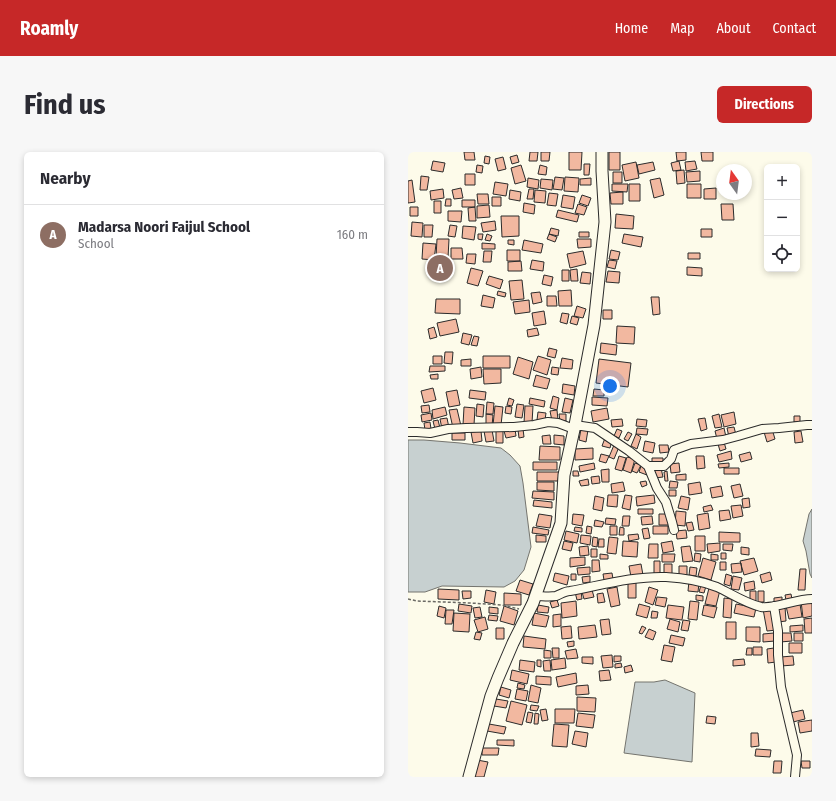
<!DOCTYPE html>
<html lang="en">
<head>
<meta charset="utf-8">
<style>
	:root { --surface:#fff; --page:#f7f7f7; --text:#2b2b33; --muted:#7c7c81; --line:#e1e1e2; --accent:#c62828 }
	body { margin:0; font-family:"Fira Sans Condensed",sans-serif; background:var(--page); color:var(--text) }
	.controls { position:absolute; right:12px; top:12px; display:grid; overflow:hidden; border-radius:6px; box-shadow:0 2px 6px #0003 }
	.controls button { width:36px; height:36px; display:grid; place-items:center; padding:0; border:0; border-bottom:1px solid var(--line); background:var(--surface); color:var(--text); font:20px sans-serif }
	.compass { position:absolute; left:308px; top:12px; width:36px; height:36px; border-radius:50%; background:var(--surface); box-shadow:0 2px 6px #0003; rotate:346deg }
	.you { position:absolute; left:202px; top:234px; width:14px; height:14px; margin:-10px; border:3px solid #fff; border-radius:50%; background:#1a73e8; box-shadow:0 0 0 6px #1a73e833 }
	.badge { display:grid; place-items:center; width:26px; height:26px; border-radius:50%; background:var(--accent); color:#fff; font-size:13px; font-weight:700 }
	.pin { position:absolute; translate:-50% -50%; border:2px solid #fff; box-shadow:0 1px 4px #0006 }
	.list { margin:0; padding:0; list-style:none }
	h2 { display:flex; justify-content:space-between; align-items:center; height:52px; margin:0; padding:0 16px; font-size:17px }
	h2 small { font-size:13px; font-weight:400; color:var(--muted) }
	.list li { display:grid; grid-template-columns:26px 1fr auto; gap:12px; align-items:center; box-sizing:border-box; height:60px; padding:0 16px; border-top:1px solid var(--line) }
	.list b { display:block; font-size:15px; white-space:nowrap }
	.list p { margin:0; font-size:13px; white-space:nowrap; color:var(--muted) }
	.list em { font-size:13px; font-style:normal; color:var(--muted) }
	.icon { flex:none; width:22px; height:22px; fill:none; stroke:currentColor; stroke-width:2; stroke-linecap:round; stroke-linejoin:round }
	.map { position:relative; flex:none; width:404px; height:625px; overflow:hidden; border-radius:6px }
	header { display:flex; align-items:center; gap:24px; box-sizing:border-box; height:56px; padding:0 20px; background:var(--accent); color:#fff }
	header strong { font-size:19px }
	nav { display:flex; gap:22px; margin-inline-start:auto; font-size:14px }
	.intro { display:flex; align-items:center; justify-content:space-between; box-sizing:border-box; height:96px; padding:0 24px }
	h1 { margin:0; font-size:28px }
	.button { padding:10px 18px; border-radius:6px; background:var(--accent); color:#fff; font-size:14px; font-weight:700 }
	main { display:flex; gap:24px; padding:0 24px }
	aside { flex:1; background:var(--surface); border-radius:6px; box-shadow:0 2px 6px #0003 }
	.map>svg:first-child { display:block }
</style>
</head>
<body>
<header>
<strong>Roamly</strong>
<nav><a>Home</a><a>Map</a><a>About</a><a>Contact</a></nav>
</header>
<div class="intro"><h1>Find us</h1><a class="button">Directions</a></div>
<main>
<aside>
<h2>Nearby<small></small></h2>
<ul class="list">
<li><span class="badge" style="background:#8d6e63">A</span><div><b>Madarsa Noori Faijul School</b><p>School</p></div><em>160 m</em></li>
</ul>
</aside>
<div class="map">
<svg width="404" height="625" viewBox="0 0 404 625">
	<rect width="100%" height="100%" fill="#fdfbea"/>
	<path fill="#c7d0d0" stroke="#74746e" d="M0,288H16L52,291L93,296L102,303L112,314L115,331L123,395L116,418L107,429L96,435L34,434L17,440H0Z
		M404,357V426L402,422L398,399L395,389L401,362Z
		M257,528L287,541L284,610L216,601L227,530H246Z"/>
	<path fill="#f2b8a0" stroke="#2b2b2b" d="M56,0H66L67,8H57Z
		M122,0H130L129,9H121Z
		M133,0H142L141,9H133Z
		M161,0H174L173,18H161Z
		M201,0H212V18H201Z
		M268,0H278V8L269,9Z
		M293,0H305V9H294Z
		M109,3L111,10L104,12L102,5Z
		M77,4L82,5L81,12L76,11Z
		M95,5L98,17L90,19L87,7Z
		M25,9L37,11L35,20L23,18Z
		M271,9L273,18L265,19L263,11Z
		M287,9L289,17L278,19L277,10Z
		M228,10L231,26L217,29L214,13Z
		M245,10L247,18L231,22L229,13Z
		M176,12H182L181,23H176Z
		M69,13L75,14L74,21L68,20Z
		M113,13L118,29L107,32L103,16Z
		M132,13L139,15L138,23L130,22Z
		M276,18L277,31L269,32L268,19Z
		M292,19V29L279,30L278,20Z
		M205,20H214V31H205Z
		M57,22H67V33H57Z
		M13,24L21,25L19,38H12Z
		M147,25L156,26L154,38L145,37Z
		M157,25L171,26L170,40L156,39Z
		M120,26L131,28L130,37L119,35Z
		M183,26V33H172V27Z
		M252,26L256,43L246,46L242,28Z
		M133,27L145,28L144,38L132,36Z
		M4,28L7,50L0,51V29Z
		M87,30L100,32L98,44L85,42Z
		M204,32H220L219,40L204,39Z
		M221,32H232V49H221Z
		M279,32H293V46H279Z
		M53,36L55,46L46,47L44,38Z
		M308,36V47H296V37Z
		M35,37L36,46L23,48L22,39Z
		M121,37H126L125,47H119Z
		M102,38L113,40L112,49L101,47Z
		M127,38L138,39L137,51L126,50Z
		M215,40V52H203L202,41Z
		M141,41L150,42L148,54L139,53Z
		M69,42H80L81,52H70Z
		M155,43L167,45L165,57L153,55Z
		M174,43L183,46L180,54L171,51Z
		M84,45H93V54H84Z
		M38,47H43V54H37Z
		M54,48H67V55H54Z
		M26,49H33V61H26Z
		M116,51L127,53L126,62L115,60Z
		M170,52L179,55L176,63L167,61Z
		M313,52H325L326,68H314Z
		M81,53L82,65L69,66V54Z
		M2,55H10V64H2Z
		M67,55L68,69H61L60,56Z
		M150,58L171,63L169,70L148,65Z
		M40,59H54L53,70L40,69Z
		M208,62L226,64L225,77L207,76Z
		M93,64H111V84L94,85Z
		M87,69L88,78L75,80L73,71Z
		M4,70L15,71L14,85L3,84Z
		M16,73H25L24,85H16Z
		M42,73L49,74L47,85L40,84Z
		M55,74L68,75L66,88L54,86Z
		M143,76L151,78L150,84L141,82Z
		M293,77H304V85H293Z
		M171,80H181V85H171Z
		M70,82H75L74,88L70,87Z
		M79,82L84,84L82,89L77,88Z
		M141,82L149,85L147,90L139,87Z
		M216,82L235,85L233,95L214,91Z
		M29,87H41L40,106L28,105Z
		M169,87H183V95L170,96Z
		M100,88H106V93L100,92Z
		M116,88L135,92L133,101L114,98Z
		M15,91L28,92L26,108L14,107Z
		M74,91L87,92V97H74Z
		M43,96H54L55,107H43Z
		M99,98H112V109H99Z
		M203,98L212,100L210,108L201,107Z
		M76,99H84L83,110H75Z
		M175,99L178,112L162,116L159,102Z
		M280,101H292V107H280Z
		M59,102H68L67,112L58,111Z
		M124,108L136,110L135,119L122,117Z
		M201,108L209,109L207,117L199,115Z
		M113,109L114,119H100V110Z
		M279,115L294,116V124L279,123Z
		M63,116L75,119L70,134L59,131Z
		M169,117L170,129H163L162,118Z
		M154,118H161V129H154Z
		M200,119L212,120L211,131L198,130Z
		M174,120L183,121L182,132L172,131Z
		M136,123L145,125L143,134L134,132Z
		M81,124L95,128L92,137L78,132Z
		M114,128L116,147L103,148L101,129Z
		M163,138L164,154H151L150,139Z
		M90,139L98,141L97,145L89,143Z
		M132,140L134,150L125,152L123,141Z
		M75,143L87,146L85,156L73,154Z
		M139,144H148L149,154H139Z
		M243,145H251L252,162L245,163Z
		M28,147H52V162L27,161Z
		M121,148L122,160L107,162L105,150Z
		M169,154L178,157L175,166L166,164Z
		M195,158H204V167H195Z
		M136,159L138,172L126,174L124,161Z
		M154,161L161,162L159,172L152,170Z
		M164,164L171,166L169,173L162,171Z
		M48,167L51,180L32,184L29,171Z
		M209,174L227,175L226,192L208,191Z
		M26,175L29,185L22,187L20,177Z
		M129,176L131,183L120,185L119,178Z
		M55,181L64,183L61,193L53,191Z
		M66,184L71,185L69,194L63,193Z
		M193,191L209,193L208,203L192,201Z
		M141,196L149,198L147,206L139,204Z
		M37,200H45L44,212L36,211Z
		M25,204H34V212H25Z
		M75,204H102V216H75Z
		M130,204L143,208L139,223L125,218Z
		M110,205L125,210L121,227L105,222Z
		M154,206L165,208L164,217L152,216Z
		M63,207V214H53V208Z
		M191,207L223,211L220,235L188,231Z
		M22,214H37V219L21,220Z
		M73,215L74,225L63,227L62,217Z
		M144,215L151,216L150,223L143,222Z
		M75,217H93V231L76,232Z
		M30,222V227H23L22,223Z
		M128,223L142,227L139,237L125,234Z
		M155,232L167,234L166,243L154,241Z
		M25,236L28,248L16,251L13,239Z
		M186,237L196,238V244H185Z
		M49,238L52,253L41,255L38,240Z
		M62,238L78,240L77,248L61,246Z
		M145,244L151,246L149,258L142,256Z
		M184,245L200,246L199,254L184,253Z
		M101,246L106,248L104,254L99,253Z
		M122,246L137,249L136,255L121,252Z
		M157,246L165,248L162,261L154,260Z
		M79,250L86,251L85,262H78Z
		M69,252L76,253L75,265L68,264Z
		M109,252L116,253L114,266L107,265Z
		M21,253L22,260L14,261L13,254Z
		M87,254L95,255L93,273H85Z
		M98,254L104,255L103,262L97,261Z
		M117,254H125L124,271H116Z
		M37,255L39,263L25,267L24,258Z
		M56,255L67,256L66,273H55Z
		M199,256L201,267L185,270L183,259Z
		M49,257L53,274L45,276L41,258Z
		M149,258L150,268L144,269L142,259Z
		M130,260L138,261L137,268H129Z
		M326,260L328,272L316,275L313,263Z
		M23,261L24,268L14,270L13,263Z
		M78,262L85,263L84,274H78Z
		M151,262H158V269H152Z
		M311,262L314,275L307,276L304,264Z
		M386,264H392V270H386Z
		M39,266L41,276L34,277L32,267Z
		M297,266L299,277L293,279L290,267Z
		M214,267L215,274L204,275L203,268Z
		M229,267L239,268L238,275L228,274Z
		M30,268L32,276L27,277L25,269Z
		M22,270L23,277L17,278L16,271Z
		M326,275L328,283L321,285L319,276Z
		M229,276L240,277L239,283L228,282Z
		M316,276L318,285L309,287L307,279Z
		M107,277L108,284L98,286L96,279Z
		M115,277L116,285L111,286L110,278Z
		M173,277L180,278L178,290L171,288Z
		M209,277L214,279L211,286L206,284Z
		M364,277L367,287L359,290L356,280Z
		M84,278L86,289L78,290L76,279Z
		M88,278H95V291H88Z
		M73,279L74,289L65,291L63,280Z
		M393,279L395,290L387,291L386,280Z
		M220,280L224,282L220,289L216,287Z
		M44,281H57V288H44Z
		M228,282L233,285L229,297L223,294Z
		M142,283L143,292H135L134,284Z
		M146,283L156,284V293L146,292Z
		M197,286L204,288L202,296L194,294Z
		M237,289L247,291L245,301L235,299Z
		M316,290L318,297L312,299L310,292Z
		M206,293L211,295L206,307L201,305Z
		M251,293H260L261,300L252,301Z
		M132,294L152,295V308H131Z
		M185,296V307L167,308V297Z
		M323,299L324,307L311,310L309,303Z
		M342,300L344,307L333,310L331,303Z
		M193,302L201,304L198,311L191,309Z
		M211,304L218,306L214,319L207,317Z
		M288,304H296L297,316L289,317Z
		M219,305L227,307L223,321L215,318Z
		M244,306H255V312H244Z
		M125,310H149V318H125Z
		M186,311L187,317L172,320L171,314Z
		M227,311L233,313L229,321L224,319Z
		M271,311L272,320L263,321L262,312Z
		M321,311V315L311,316L310,312Z
		M233,314L241,317L239,323L231,320Z
		M253,316L255,325L247,326L245,318Z
		M316,316H331V322H316Z
		M201,317V330H194L193,318Z
		M165,319H170L171,324H165Z
		M259,319L260,329H257L256,320Z
		M129,320H151L150,329H129Z
		M278,322V328H268V323Z
		M191,324L192,331L184,332L183,325Z
		M180,327L181,333L173,334L171,329Z
		M238,329L239,333L234,335L232,330Z
		M262,329L270,330L269,336H261Z
		M129,330H146V339L129,338Z
		M215,330L217,339L204,341L203,332Z
		M292,330L294,341L281,343L280,332Z
		M332,332L335,344L326,346L323,334Z
		M313,334L315,344L304,346L302,336Z
		M261,338H268V344H261Z
		M125,339L146,340V348L124,346Z
		M200,343H210L209,355L199,354Z
		M217,343L224,344L222,358L214,356Z
		M246,343L247,351L229,354L228,345Z
		M187,344L196,346L194,359L185,357Z
		M273,344L282,346L280,358L270,356Z
		M341,346L342,355L335,356L334,347Z
		M126,348L144,350V356L125,354Z
		M303,353L305,358L296,360L295,355Z
		M333,353L335,364L325,366L323,354Z
		M230,357H245V362H230Z
		M321,358L323,367L312,369L311,359Z
		M268,359L278,360L277,374L267,373Z
		M300,361L302,376L291,378L289,363Z
		M131,362L144,364L142,376L128,374Z
		M165,362L176,363L174,374L164,372Z
		M251,362H262V373H251Z
		M215,364H222L221,374H214Z
		M244,364L245,372L234,373L233,365Z
		M198,366L208,367L207,373L197,372Z
		M187,368L196,370L194,375L186,374Z
		M284,370L286,378L280,379L278,371Z
		M179,374L184,375L183,382L178,381Z
		M202,374H209V383H202Z
		M245,374H260V382H245Z
		M125,375L141,378L140,383L124,381Z
		M167,375L174,376V380L166,379Z
		M212,375L216,376V383H211Z
		M240,376L242,386L236,387L234,377Z
		M278,378L279,386L269,387L268,379Z
		M158,379L171,382L169,391L156,388Z
		M311,380L332,381V390H311Z
		M230,382L231,387L221,389L220,383Z
		M128,383L138,384V390H128Z
		M173,383L183,384L182,393L172,391Z
		M287,384H297V399H287Z
		M185,385L190,386L189,395L184,394Z
		M201,385L210,386L208,402L199,401Z
		M191,387H196V395H190Z
		M156,389L165,391L163,399L154,397Z
		M215,389L230,390L229,405L214,404Z
		M264,389L266,399L255,401L253,391Z
		M312,391V399L300,401L299,392Z
		M241,392H250V406H240Z
		M315,392H325L324,399L315,398Z
		M180,394L181,403L172,404L171,395Z
		M282,394L285,409L275,410L273,395Z
		M333,395L341,396V403L333,402Z
		M183,397H189V405H183Z
		M287,401L293,402L292,410L286,409Z
		M313,401H318V407H313Z
		M192,402L200,403V407H192Z
		M254,402H267L266,410H254Z
		M303,402L310,403V408H303Z
		M177,405V413L162,415V406Z
		M295,406L308,410L303,428L290,424Z
		M346,406L350,419L336,423L332,409Z
		M184,408H191L192,419L184,420Z
		M246,409H252V422H246Z
		M312,410H318V418H312Z
		M333,411L334,420L324,421L323,412Z
		M233,412L235,423L223,425L221,414Z
		M256,412H264V423H256Z
		M271,414H279V423L271,424Z
		M182,415V422L170,423L169,416Z
		M282,415L289,416L288,424L281,423Z
		M392,417H398L397,438H390Z
		M362,420L364,428L354,431L352,423Z
		M147,421L161,424L159,433L145,429Z
		M204,421L205,427L196,428L195,422Z
		M163,422H168V428H163Z
		M318,422L324,424L322,434L316,432Z
		M182,424V430L175,431L174,425Z
		M325,424L334,426L331,438L323,437Z
		M112,428L125,432L121,443L108,439Z
		M281,429L291,431L290,440L280,439Z
		M346,429L347,437L337,439L336,431Z
		M220,430H228V446H220Z
		M293,433L298,434L296,441L291,440Z
		M209,435L212,453L203,455L199,437Z
		M241,435L250,438L245,453L237,450Z
		M301,436L312,438L308,454L297,452Z
		M30,437L51,438V448L30,447Z
		M78,438L88,440L86,452L76,450Z
		M184,438L186,445L176,447L174,440Z
		M54,439H63V446L55,447Z
		M173,439L174,447L169,448L167,440Z
		M342,439H348V450H342Z
		M350,439H356V450H350Z
		M96,441L113,442V453H96Z
		M195,441L197,450L190,451L189,442Z
		M383,442L384,447L378,448L377,443Z
		M288,443L295,444V449L288,448Z
		M249,445L259,446L257,455L247,453Z
		M374,445V449L366,450V446Z
		M316,446L324,447L323,466L315,465Z
		M149,448L151,454L144,456L142,450Z
		M404,448V464L395,466L393,449Z
		M168,449L169,464L154,466L153,451Z
		M282,449L291,450L289,468L280,467Z
		M51,452L64,454L63,461L50,459Z
		M231,452L242,455L239,466L228,463Z
		M328,452L348,456L346,465L326,461Z
		M392,452L394,465L381,467L378,454Z
		M130,453L141,455L140,461L129,460Z
		M260,453L276,455L274,468L258,466Z
		M296,453L309,455L306,466L294,463Z
		M31,454L38,456L36,466L29,464Z
		M96,454L110,459L106,473L92,469Z
		M72,455L74,465L67,466L65,456Z
		M81,455L90,456V462L81,461Z
		M377,455L378,469L370,470L368,456Z
		M366,456L369,478L359,479L355,457Z
		M38,458H46L44,472H37Z
		M244,459L250,460L249,466H243Z
		M46,461L62,462L61,480L45,479Z
		M126,461L141,464L138,475L124,473Z
		M153,462V474L145,475V463Z
		M81,463L90,464L89,469L80,468Z
		M77,465L80,477L70,480L66,468Z
		M404,466V481H397L396,467Z
		M201,467L203,482L194,483L192,468Z
		M262,467L272,470L270,480L259,477Z
		M275,468L282,469L280,479L273,478Z
		M318,470H328V487H318Z
		M187,473L189,485L171,487L170,475Z
		M395,473V479L382,480V474Z
		M163,474L164,486L154,487L153,475Z
		M234,474L238,476L234,482L231,481Z
		M338,475H352V490L338,489Z
		M88,476H96V487H88Z
		M241,477L248,480L245,488L237,485Z
		M68,480L74,481L72,488L66,487Z
		M366,481L367,489L355,490V482Z
		M371,481H383L384,489L372,490Z
		M386,481H395V489H386Z
		M263,483L277,486L275,494L261,491Z
		M116,484L138,487L137,497L115,495Z
		M166,489V494L160,495L159,490Z
		M381,491H394V501H381Z
		M256,493L267,495L264,510L253,508Z
		M345,495H354V503H345Z
		M144,496H151V506H145Z
		M339,496H344V503H338Z
		M366,496L368,510L360,511L359,497Z
		M168,497L170,506L159,507L157,499Z
		M136,498L143,499V506H136Z
		M204,503L205,515L195,516L193,504Z
		M206,504H213V509L206,510Z
		M385,504L386,513L373,514V505Z
		M174,505H185V512L174,511Z
		M157,506L158,516L144,518L143,508Z
		M336,507L337,513L325,514V508Z
		M112,508L127,510L126,520L111,518Z
		M129,508H133V515L129,514Z
		M142,508L143,519H136L135,509Z
		M213,511L214,515L207,516V512Z
		M223,513L225,519L217,521L216,515Z
		M104,518L121,522L119,532L102,528Z
		M201,518L203,528L192,529L191,519Z
		M168,521L169,531L150,535L148,525Z
		M128,524L143,525V533L128,532Z
		M110,531L117,533L116,537L109,536Z
		M123,533L133,536L130,551L120,549Z
		M180,533L181,542L168,543V534Z
		M93,535L103,538L101,546L91,543Z
		M109,537L120,539L118,549L107,547Z
		M169,545L188,546L187,560L169,559Z
		M88,547L100,549L98,556L86,554Z
		M103,549L119,553L114,573L98,569Z
		M123,553L131,554L129,559L122,558Z
		M138,557L140,568L134,569L132,558Z
		M147,557H167L166,571H147Z
		M395,558L397,567L385,570L382,561Z
		M120,560L125,561L123,571L118,570Z
		M127,561L131,562L130,572H126Z
		M170,561L187,563L185,576L168,574Z
		M299,564L308,565L307,572L298,571Z
		M404,568V579L392,581L390,570Z
		M81,572L98,575L96,582L79,579Z
		M146,572L161,573L159,595L144,594Z
		M167,579L180,581L178,595L164,592Z
		M343,581H350L351,594L343,595Z
		M89,588H106V594L89,593Z
		M74,596H91L90,603H74Z
		M348,597L363,598L362,605L347,604Z
		M69,608L80,610L76,625H65Z
		M366,609H374L373,621H365Z
		M393,609H402V616H394Z"/>
	<g fill="none" stroke-linecap="round" stroke-linejoin="round">
		<defs>
			<path id="minor" d="M167,273L187,276L221,299L240,314L249,336L258,350L264,370L266,378
				M0,280H9L22,281L40,277L58,276L106,275L126,273L140,270L150,271L166,277
				M240,314H256L263,307L266,298L283,292L315,288L330,284L354,277L371,276L399,273H404
				M127,444C134,444 141,445 148,444C153,442 157,439 162,439C194,433 226,424 258,425C277,426 291,428 309,435C324,442 337,451 353,455C367,457 388,447 404,447
				M366,454L370,479V503L373,535L389,603L387,625"/>
			<path id="secondary" d="M61,625L83,544L90,526L105,491L125,451L153,371L156,323L167,273L186,173L197,70L194,19V0"/>
		</defs>
		<use href="#minor" stroke="#2b2b2b" stroke-width="10"/>
		<use href="#secondary" stroke="#2b2b2b" stroke-width="13"/>
		<path stroke="#6a6964" stroke-width="1.5" stroke-dasharray="3 2" stroke-linecap="butt" d="M0,447L9,449L62,451L94,453L111,457"/>
		<use href="#minor" stroke="#fdfbea" stroke-width="8"/>
		<use href="#secondary" stroke="#fdfbea" stroke-width="11"/>
	</g>
</svg>
<div class="controls">
<button>+</button>
<button>−</button>
<button><svg class="icon" aria-label="locate" viewBox="0 0 24 24"><circle cx="12" cy="12" r="6"/><path d="M12 2v4M12 18v4M2 12h4M18 12h4"/></svg></button>
</div>
<svg class="compass" viewBox="-18 -18 36 36"><path d="M0-13l5 13h-10z" fill="#e53935"/><path d="M0 13l5-13h-10z" fill="#7c7c81"/></svg>
<div class="you"></div>
<div class="pin badge" style="left:32px;top:116px;background:#8d6e63">A</div>
</div>
</main>
</body>
</html>
